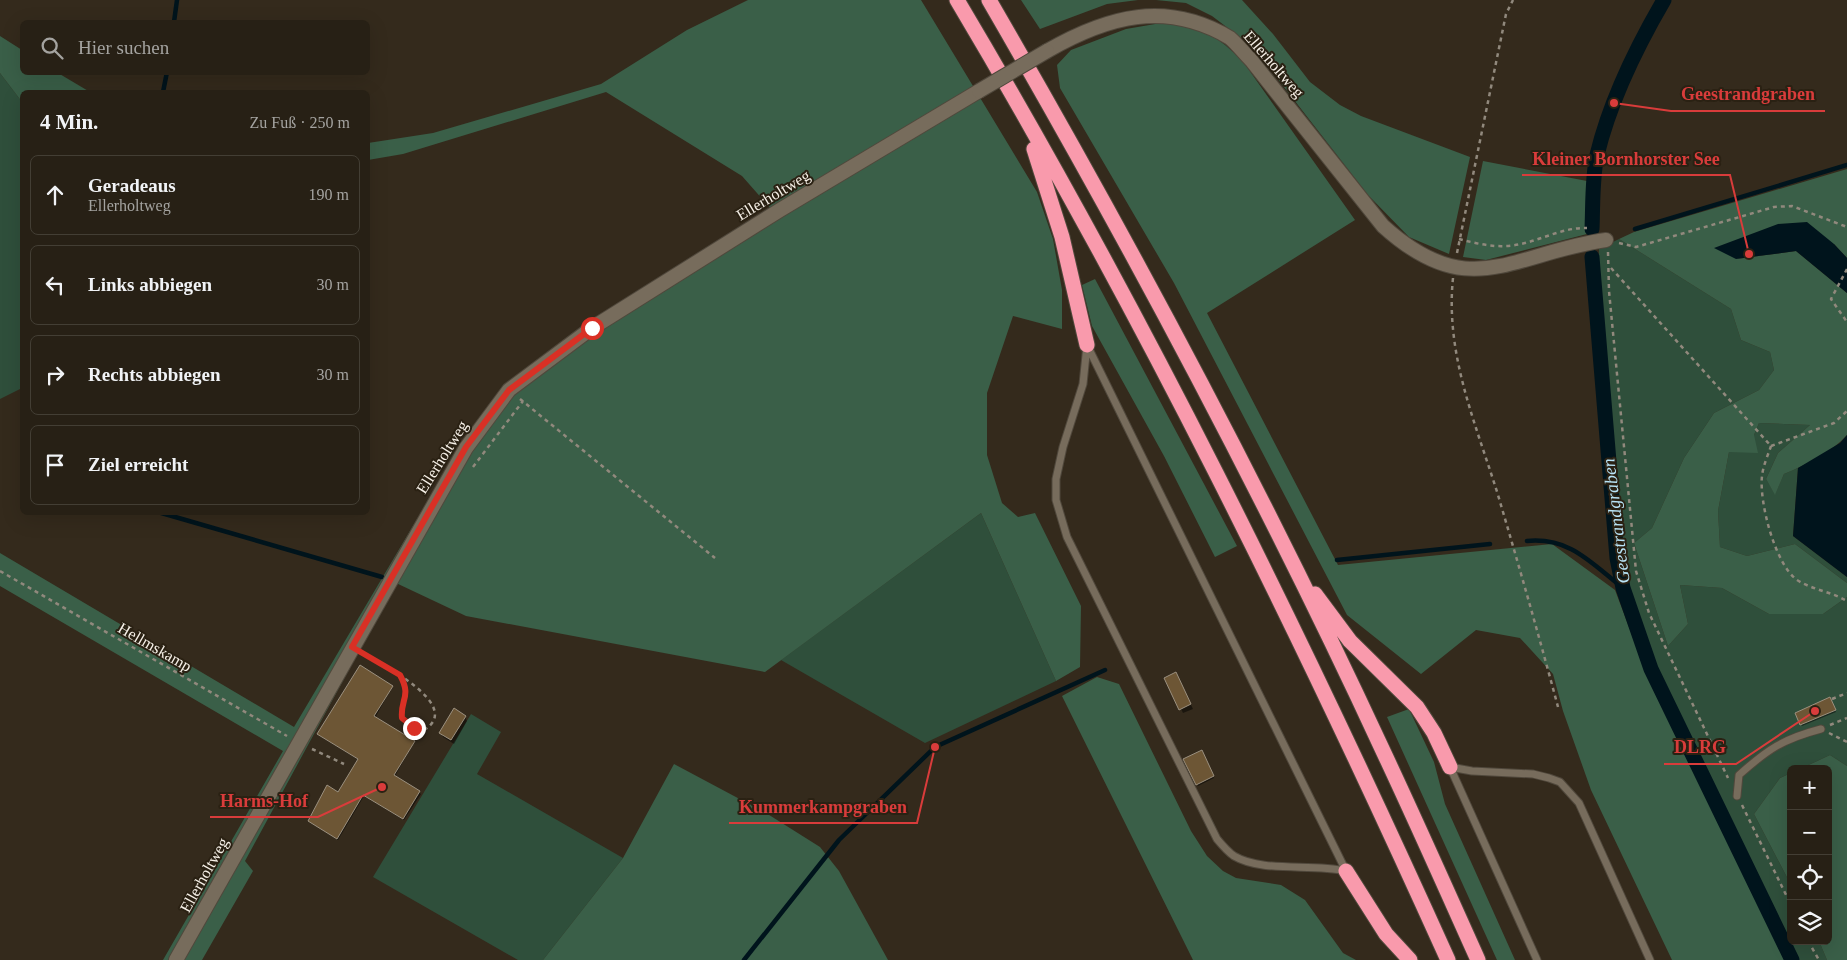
<!DOCTYPE html>
<html lang="de">
<head>
<meta charset="utf-8">
<style>
	:root { --surface:#272015; --page:#332d22; --text:#f1f3f6; --muted:#a4a3a0; --line:#433e34 }
	body { margin:0; font-family:"Times New Roman",serif; background:var(--page); color:var(--text) }
	.controls { position:absolute; right:15px; bottom:15px; display:grid; overflow:hidden; border-radius:8px; box-shadow:0 5px 20px #0002 }
	.controls button { width:45px; height:45px; display:grid; place-items:center; padding:0; border:0; border-bottom:1px solid var(--line); background:var(--surface); color:var(--text); font:25px sans-serif }
	.stop { position:absolute; width:15px; height:15px; margin:-11px; border:4px solid #d93025; border-radius:50%; background:#fff }
	.stop.end { background:#d93025; border-color:#fff; box-shadow:0 1px 5px #0008 }
	.list { margin:0; padding:0; list-style:none }
	h2 { display:flex; justify-content:space-between; align-items:center; height:65px; margin:0; padding:0 20px; font-size:21px }
	h2 small { font-size:16px; font-weight:400; color:var(--muted) }
	.list li { display:grid; grid-template-columns:32px 1fr auto; gap:15px; align-items:center; box-sizing:border-box; height:80px; margin:0 10px 10px; padding:0 10px; border:1px solid var(--line); border-radius:8px }
	.list b { display:block; font-size:19px; white-space:nowrap }
	.list p { margin:0; font-size:16px; white-space:nowrap; color:var(--muted) }
	.list em { font-size:16px; font-style:normal; color:var(--muted) }
	.icon { flex:none; width:28px; height:28px; fill:none; stroke:currentColor; stroke-width:2; stroke-linecap:round; stroke-linejoin:round }
	.map { position:relative; flex:none; width:1847px; height:960px; overflow:hidden }
	.search { position:absolute; background:var(--surface); box-shadow:0 5px 20px #0002; left:20px; top:20px; width:350px; height:55px; display:flex; align-items:center; gap:12px; box-sizing:border-box; padding:0 18px; border-radius:8px; color:var(--muted); font-size:19px }
	.panel { position:absolute; background:var(--surface); box-shadow:0 5px 20px #0002; left:20px; top:90px; width:350px; height:425px; border-radius:8px }
	.map>svg:first-child { display:block }
</style>
</head>
<body>
<div class="map">
<svg width="1847" height="960" viewBox="0 0 1847 960">
	<rect width="100%" height="100%" fill="#342a1c"/>
	<path fill="#2f4f3b" d="M0,73L22,102V388L0,399Z
		M1619,239L1731,309L1741,340L1770,352L1774,370L1759,390L1714,413L1684,458L1652,528L1634,543L1668,646L1688,624L1680,585L1722,588L1769,614H1823L1847,597V766L1830,755L1800,769H1791V773L1780,778L1754,814L1791,885V941H1819L1827,960H1798L1656,669L1627,590L1619,557L1598,285L1599,249Z
		M1759,423L1810,425L1778,453L1766,479L1775,494L1784,474L1798,468L1793,536L1847,577V583L1795,544L1747,556L1720,547L1718,511L1729,452L1754,435Z
		M981,513L1056,681L925,743L781,660Z
		M471,714L501,732L477,774L623,858L543,960H518L373,877Z"/>
	<path fill="#3a5f48" d="M748,0H921L1037,192L1053,239L1062,290V329L1013,316L987,393V455L1002,503L1018,517L1035,513L1081,606L1080,667L1056,681L981,513L765,672L466,616L396,583L245,861L253,871L202,960H163L283,751L0,586V553L294,727L462,443L507,387L772,210L742,176L606,92L403,154L368,160V143L433,133L601,84L687,30Z
		M1021,0H1138L1107,4L1040,29Z
		M1156,0H1242L1273,34L1310,82L1340,105L1361,116L1470,157L1449,254L1409,237L1368,195L1253,47L1212,16L1186,3Z
		M1161,23C1200,26 1218,35 1244,63L1355,220L1207,313L1338,565L1552,544L1615,590L1644,667L1786,960H1672L1591,790L1563,711L1553,674L1520,638L1476,630L1421,674L1347,615L1174,283L1060,88L1057,65L1071,50L1126,29Z
		M0,36L22,50V72L58,73L90,92H22V102L0,73Z
		M1483,161L1587,181V234L1486,260L1463,257Z
		M1847,169V258L1834,244L1736,259L1796,251L1847,293V435C1832,452 1806,465 1784,474L1775,495L1766,479L1778,453L1810,425L1759,423L1754,435L1758,453L1729,452L1718,511L1720,547L1747,556L1795,544L1847,583V597L1823,614H1769L1722,588L1680,585L1688,624L1668,646L1634,543L1652,528L1684,458L1714,413L1759,390L1774,370L1770,352L1741,340L1731,309L1619,239L1634,232Z
		M1095,279L1237,546L1215,557L1164,456L1092,326L1082,285Z
		M1097,677L1119,684L1191,831L1207,856L1223,871L1236,878L1281,885L1305,900L1343,953L1356,960H1193L1062,696Z
		M1409,709L1434,762L1445,804L1515,960H1497L1387,717Z
		M1830,755L1847,766V960H1827L1819,941H1828V769H1800Z
		M674,764L766,813L820,847L839,871L888,960H543L623,858Z
		M1791,773V885L1754,814L1780,778Z"/>
	<path fill="#00141c" d="M1807,222L1834,244L1847,258V293L1796,251L1736,259L1714,248L1778,224Z
		M1847,435V577L1793,536L1798,468L1840,443Z"/>
	<path fill="#0007" d="M1178,678L1193,709L1183,713L1181,709Z
		M392,687L375,718L414,742L395,776L421,794L404,820L364,796L338,840L309,821L338,794L359,760L320,736Z
		M1830,699L1836,712L1802,726L1796,714Z
		M465,717L467,721L454,744L443,737L441,733Z
		M1201,752L1214,778L1198,786L1185,760Z"/>
	<g fill="none" stroke-linecap="round" stroke-linejoin="round">
		<path stroke="#00141c" stroke-width="4.5" d="M174,22L177,0
			M163,92L167,72
			M1635,229L1847,165
			M158,512L382,577
			M1527,541C1570,537 1591,563 1623,588
			M1337,560L1490,544
			M744,960L839,840L935,747L1105,670"/>
		<path stroke="#00141c" stroke-width="15" d="M1592,229C1593,205 1592,178 1597,155C1610,101 1636,48 1664,0
			M1592,257L1617,558L1623,588L1651,669L1792,960"/>
	</g>
	<path fill="#6d5635" stroke="#9b907f" d="M360,665L393,686L374,716L415,741L394,775L420,791L403,819L363,795L337,839L308,821L327,785L338,792L358,759L317,734Z
		M1176,672L1191,704L1179,710L1164,678Z
		M1830,697L1836,710L1800,725L1795,713Z
		M454,708L466,716L451,740L439,733Z
		M1202,750L1214,776L1196,785L1183,759Z"/>
	<g fill="none" stroke-linecap="round" stroke-linejoin="round">
		<defs>
			<path id="lane" d="M1087,345L1083,384L1063,447L1056,479V500L1067,537L1217,839C1222,845 1228,852 1234,856C1263,873 1311,863 1346,871
				M1087,345L1346,871
				M1450,767L1472,771L1533,774L1549,778L1560,782L1579,803L1650,960
				M1450,767L1537,960
				M1737,796L1739,775C1768,749 1783,739 1821,729"/>
			<path id="street" d="M1047,51C1108,16 1166,0 1230,38C1238,45 1244,53 1251,60L1383,226C1470,305 1512,253 1606,240
				M176,960L466,448L509,390L592,328L780,210L979,91"/>
			<path id="highway" d="M957,0C1141,309 1300,632 1448,960
				M989,0C1131,245 1265,496 1384,753C1416,821 1447,891 1478,960
				M1034,149L1062,237L1087,345
				M1315,594L1350,641L1417,707L1434,733L1450,767
				M1346,871L1386,934L1410,960"/>
		</defs>
		<use href="#lane" stroke="#50483c" stroke-width="9"/>
		<use href="#street" stroke="#50483c" stroke-width="16"/>
		<use href="#highway" stroke="#50483c" stroke-width="17"/>
		<path stroke="#91897d" stroke-width="2.5" stroke-dasharray="4 4" stroke-linecap="butt" d="M1459,239C1474,243 1491,247 1506,246C1534,245 1559,227 1587,228
			M1619,243L1636,247L1774,207L1792,206L1847,227
			M1608,252L1609,291L1636,571L1649,613L1728,778
			M1457,253L1506,14L1513,0
			M1611,268L1771,446
			M1847,269L1831,299L1847,322
			M1453,278C1445,355 1476,424 1498,495C1519,566 1539,636 1558,707
			M520,399L715,558
			M1771,446C1768,455 1763,466 1762,476C1759,502 1775,564 1797,580C1813,590 1832,592 1847,601
			M1771,446L1834,423L1847,411
			M473,467L523,401
			M0,571L287,736
			M364,654C383,665 464,706 424,730L414,728L402,718C400,699 412,697 400,675
			M1832,699L1847,693
			M1830,725L1847,718
			M1829,733L1847,742
			M312,749L344,764
			M1742,805L1791,905
			M1808,941L1819,960"/>
		<use href="#lane" stroke="#776c5c" stroke-width="7"/>
		<use href="#street" stroke="#776c5c" stroke-width="14"/>
		<use href="#highway" stroke="#f99aac" stroke-width="15"/>
		<defs>
			<path id="street-bridge" d="M979,91L1047,51"/>
		</defs>
		<use href="#street-bridge" stroke="#50483c" stroke-width="16" stroke-linecap="butt"/>
		<use href="#street-bridge" stroke="#776c5c" stroke-width="14"/>
	</g>
	<g fill="none" stroke-linecap="round" stroke-linejoin="round">
		<path stroke="#d93025" stroke-width="6" d="M414,728L402,718C400,699 412,697 400,675L352,647L466,447L509,390L592,328"/>
	</g>
	<g text-anchor="middle" dominant-baseline="central" stroke-width="4" stroke-linejoin="round" paint-order="stroke">
		<g font-size="16" fill="#f6f0e7" stroke="#2a2113">
			<text transform="translate(1274 64) rotate(49)">Ellerholtweg</text>
			<text transform="translate(773 195) rotate(-31)">Ellerholtweg</text>
			<text transform="translate(442 457) rotate(-58)">Ellerholtweg</text>
			<text transform="translate(155 647) rotate(30)">Hellmskamp</text>
			<text transform="translate(204 875) rotate(-61)">Ellerholtweg</text>
		</g>
		<g font-size="18" font-style="italic" fill="#b8e4f7" stroke="#2a2113">
			<text transform="translate(1616 521) rotate(-97)">Geestrandgraben</text>
		</g>
	</g>
	<path fill="none" stroke="#d93c3b" stroke-width="2" d="M1614 103L1671 111H1825M1749 254L1730 175H1522M1815 711L1736 764H1664M382 787L318 817H210M935 747L917 823H729"/>
	<g fill="#d93c3b" stroke="#2a2113" stroke-width="2">
		<circle cx="1614" cy="103" r="5"/>
		<circle cx="1749" cy="254" r="5"/>
		<circle cx="1815" cy="711" r="5"/>
		<circle cx="382" cy="787" r="5"/>
		<circle cx="935" cy="747" r="5"/>
	</g>
	<g font-size="18" text-anchor="middle" font-weight="bold" fill="#d93c3b" stroke="#2a2113" stroke-width="4" stroke-linejoin="round" paint-order="stroke">
		<text x="1748" y="100">Geestrandgraben</text>
		<text x="1626" y="165">Kleiner Bornhorster See</text>
		<text x="1700" y="753">DLRG</text>
		<text x="264" y="807">Harms-Hof</text>
		<text x="823" y="813">Kummerkampgraben</text>
	</g>
</svg>
<div class="controls">
<button>+</button>
<button>−</button>
<button><svg class="icon" aria-label="locate" viewBox="0 0 24 24"><circle cx="12" cy="12" r="6"/><path d="M12 2v4M12 18v4M2 12h4M18 12h4"/></svg></button>
<button><svg class="icon" aria-label="layers" viewBox="0 0 24 24"><path d="M12 4l9 5-9 5-9-5zM3 14l9 5 9-5"/></svg></button>
</div>
<div class="stop" style="left:592px;top:328px"></div>
<div class="stop end" style="left:414px;top:728px"></div>
<div class="search"><svg class="icon" aria-label="search" viewBox="0 0 24 24"><circle cx="10" cy="10" r="6"/><path d="M15 15l6 6"/></svg>Hier suchen</div>
<section class="panel">
<h2>4 Min.<small>Zu Fuß · 250 m</small></h2>
<ul class="list">
<li><svg class="icon" aria-label="ahead" viewBox="0 0 24 24"><path d="M12 20V5M6 11l6-6 6 6"/></svg><div><b>Geradeaus</b><p>Ellerholtweg</p></div><em>190 m</em></li>
<li><svg class="icon" aria-label="left" viewBox="0 0 24 24"><path d="M17 20v-9H6M10 6l-5 5 5 5"/></svg><div><b>Links abbiegen</b></div><em>30 m</em></li>
<li><svg class="icon" aria-label="right" viewBox="0 0 24 24"><path d="M7 20v-9h11M14 6l5 5-5 5"/></svg><div><b>Rechts abbiegen</b></div><em>30 m</em></li>
<li><svg class="icon" aria-label="arrive" viewBox="0 0 24 24"><path d="M6 21V4h12l-3 4 3 4H6"/></svg><div><b>Ziel erreicht</b></div></li>
</ul>
</section>
</div>
</body>
</html>
